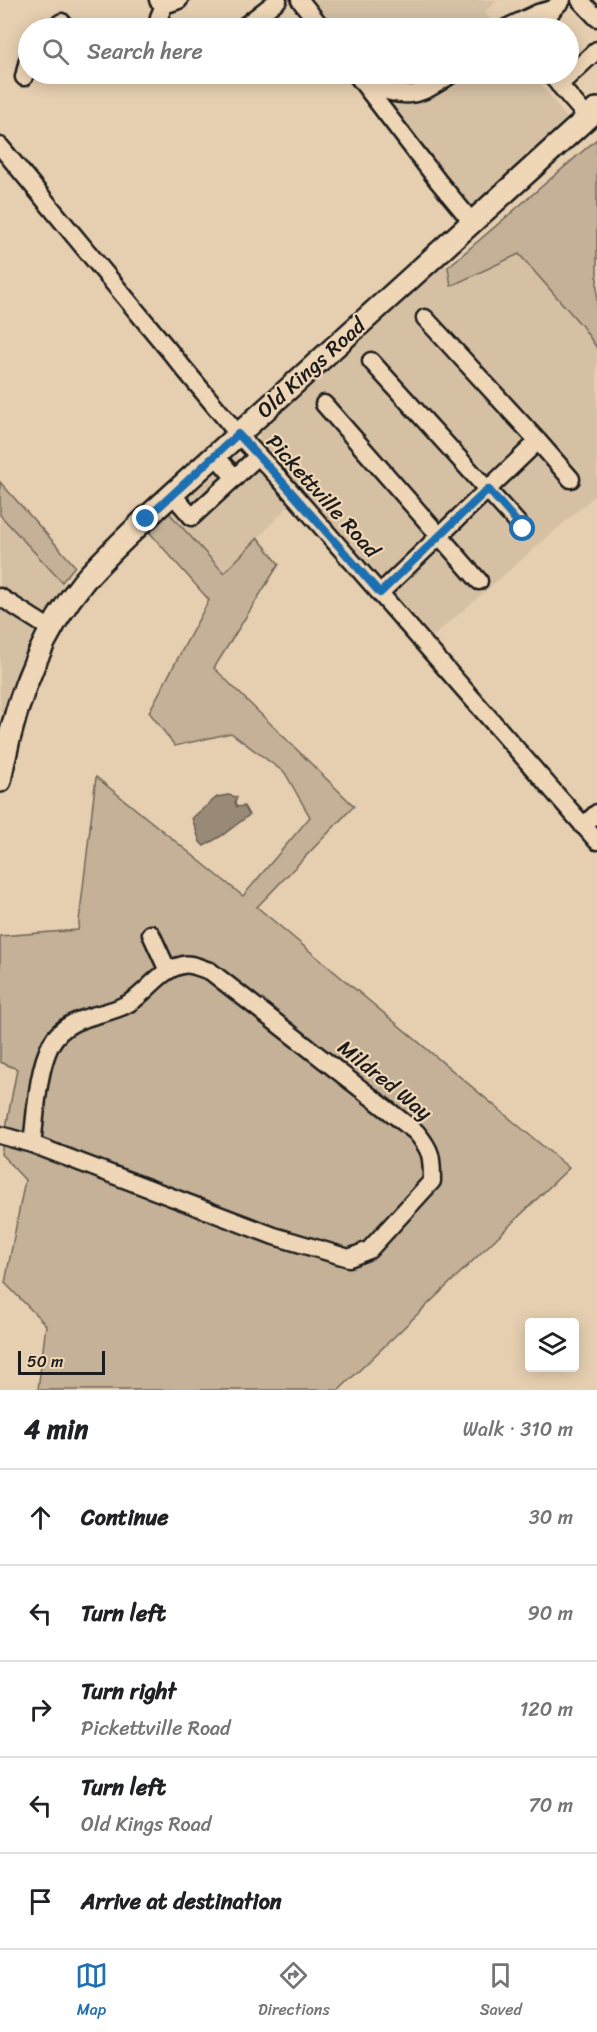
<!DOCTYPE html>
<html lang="en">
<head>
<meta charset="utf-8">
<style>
	:root { --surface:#fff; --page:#f2f2f2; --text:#202124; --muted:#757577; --line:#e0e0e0; --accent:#1f6fb2 }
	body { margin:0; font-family:Sriracha,sans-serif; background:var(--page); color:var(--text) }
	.controls { position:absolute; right:18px; bottom:18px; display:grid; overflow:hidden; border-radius:6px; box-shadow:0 3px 15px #0003 }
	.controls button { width:54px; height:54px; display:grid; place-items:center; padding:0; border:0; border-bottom:2px solid var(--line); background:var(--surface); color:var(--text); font:30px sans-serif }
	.scale { position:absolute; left:18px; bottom:15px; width:87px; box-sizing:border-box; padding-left:6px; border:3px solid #1c1c1c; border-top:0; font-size:16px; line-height:21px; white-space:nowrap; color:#1c1c1c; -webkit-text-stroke:4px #eed6b6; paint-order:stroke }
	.stop { position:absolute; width:18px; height:18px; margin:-14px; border:4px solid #1f6fb2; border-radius:50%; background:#fff }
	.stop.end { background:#1f6fb2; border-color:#fff; box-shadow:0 2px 6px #0008 }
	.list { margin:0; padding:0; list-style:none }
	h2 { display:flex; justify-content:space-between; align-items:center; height:78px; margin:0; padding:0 24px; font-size:26px }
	h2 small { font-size:20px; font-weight:400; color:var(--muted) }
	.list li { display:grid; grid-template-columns:39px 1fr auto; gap:18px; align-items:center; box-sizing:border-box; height:96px; padding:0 24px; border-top:2px solid var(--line) }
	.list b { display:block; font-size:22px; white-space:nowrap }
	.list p { margin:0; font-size:20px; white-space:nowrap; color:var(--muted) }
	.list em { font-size:20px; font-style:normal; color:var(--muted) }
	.icon { flex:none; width:33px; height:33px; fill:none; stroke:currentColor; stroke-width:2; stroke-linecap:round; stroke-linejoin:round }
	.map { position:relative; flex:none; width:597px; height:1390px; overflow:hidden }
	.search { position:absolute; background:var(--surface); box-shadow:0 3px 15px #0003; left:18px; right:18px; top:18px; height:66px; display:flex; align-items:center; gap:15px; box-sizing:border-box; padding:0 21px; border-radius:33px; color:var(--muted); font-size:22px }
	.sheet { height:558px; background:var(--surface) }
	nav { display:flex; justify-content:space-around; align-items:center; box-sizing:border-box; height:84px; border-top:2px solid var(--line); background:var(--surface); font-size:16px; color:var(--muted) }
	nav a { display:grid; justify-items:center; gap:3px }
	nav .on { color:var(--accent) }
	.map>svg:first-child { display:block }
</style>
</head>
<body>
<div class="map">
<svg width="597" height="1390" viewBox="0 0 597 1390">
	<rect width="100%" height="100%" fill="#e6cfb0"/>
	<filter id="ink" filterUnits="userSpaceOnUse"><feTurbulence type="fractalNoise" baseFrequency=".0167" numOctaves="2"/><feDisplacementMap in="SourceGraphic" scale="12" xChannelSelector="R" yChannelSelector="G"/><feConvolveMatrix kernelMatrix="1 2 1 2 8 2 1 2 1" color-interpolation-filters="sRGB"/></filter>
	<g filter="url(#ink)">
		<path fill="#d5c0a4" d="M307,0H498L485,12L497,28H329Z
			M363,74H533L569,121L469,212Z
			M519,254L582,326L597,348V494L428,641L261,447L259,436L261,427L441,258L448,267L452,286Z
			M233,455L252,460L291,503L224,574L169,513Z
			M0,515L69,590L8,714L0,713Z"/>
		<path fill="#c4b197" stroke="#70665a" stroke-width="1.5" d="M597,139V348L582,326L519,254L451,286L448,267Z
			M0,482L75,566L62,582L0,515Z
			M169,513L224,573L258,538L279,564L214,668L354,806L257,907L569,1168L339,1390H38L46,1325L5,1283L25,1180L1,1154L17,1069L0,1062V936L78,930L96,777L243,896L310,817L285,773L231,733L175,746L149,712L209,600L150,533Z"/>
		<path fill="#988a77" stroke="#665e53" stroke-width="1.5" d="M228,795L237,797L235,803L237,807L244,806L249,815L223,835L204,846L200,842L192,818L217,797Z"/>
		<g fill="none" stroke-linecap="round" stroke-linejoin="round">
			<defs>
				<path id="minor" d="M158,0L164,5L179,0
					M300,0L322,28
					M580,0L597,18
					M53,28L62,22
					M159,28V17L164,5
					M242,28L278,0
					M506,28L538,13L553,9
					M541,28L553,9L562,0
					M356,74L438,181L472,222
					M550,74L587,117
					M24,77L28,60
					M365,82C404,100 416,99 452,74
					M559,85L597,50
					M0,146L238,434L278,477L597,841
					M371,361L523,529
					M324,404L479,581
					M538,441L571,479
					M215,455L235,478
					M172,494L192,517L258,456
					M380,593L538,441L425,318
					M0,597L52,630
					M583,826L597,813
					M151,934L168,971
					M0,1135L32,1144L274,1236L349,1258L369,1250L432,1181C432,1157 432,1151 416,1132L210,971C202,969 191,963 183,965C162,969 151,987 135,999C109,1019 69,1011 51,1044C37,1071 36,1114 32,1144"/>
				<path id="major" d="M0,781C13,709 37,638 84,581C103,559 125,539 145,519L597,109"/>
			</defs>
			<use href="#minor" stroke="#1c1c1c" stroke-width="21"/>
			<use href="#major" stroke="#1c1c1c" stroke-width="26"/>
			<use href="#minor" stroke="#eed6b6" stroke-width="16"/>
			<use href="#major" stroke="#eed6b6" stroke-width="21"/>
		</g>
	</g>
	<g fill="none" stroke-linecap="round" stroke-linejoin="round" filter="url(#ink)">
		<path stroke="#1f6fb2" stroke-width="8" d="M146,519L238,434L278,477L380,593L488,489L523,529"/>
	</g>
	<g text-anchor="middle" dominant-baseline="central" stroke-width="4.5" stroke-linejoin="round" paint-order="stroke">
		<g font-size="21" fill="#1c1c1c" stroke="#eed6b6">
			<text transform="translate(311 368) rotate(-42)">Old Kings Road</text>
			<text transform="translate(323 496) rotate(48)">Pickettville Road</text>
			<text transform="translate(385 1080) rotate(39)">Mildred Way</text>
		</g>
	</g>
</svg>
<div class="controls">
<button><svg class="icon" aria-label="layers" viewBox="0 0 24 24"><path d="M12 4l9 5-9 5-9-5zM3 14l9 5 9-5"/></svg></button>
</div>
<div class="scale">50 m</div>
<div class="stop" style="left:523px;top:529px"></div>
<div class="stop end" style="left:146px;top:519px"></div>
<div class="search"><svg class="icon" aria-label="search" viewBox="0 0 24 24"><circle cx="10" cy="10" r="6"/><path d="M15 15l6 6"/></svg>Search here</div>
</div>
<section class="sheet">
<h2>4 min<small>Walk · 310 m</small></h2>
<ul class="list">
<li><svg class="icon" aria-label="ahead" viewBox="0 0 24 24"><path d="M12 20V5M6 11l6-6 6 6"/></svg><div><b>Continue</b></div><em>30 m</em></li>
<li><svg class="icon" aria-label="left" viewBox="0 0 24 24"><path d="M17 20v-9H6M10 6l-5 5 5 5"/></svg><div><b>Turn left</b></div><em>90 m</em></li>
<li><svg class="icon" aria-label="right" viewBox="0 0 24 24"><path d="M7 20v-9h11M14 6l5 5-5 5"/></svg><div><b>Turn right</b><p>Pickettville Road</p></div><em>120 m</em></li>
<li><svg class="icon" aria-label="left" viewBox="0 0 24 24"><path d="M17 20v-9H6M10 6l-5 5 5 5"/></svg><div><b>Turn left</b><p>Old Kings Road</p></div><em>70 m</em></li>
<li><svg class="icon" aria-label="arrive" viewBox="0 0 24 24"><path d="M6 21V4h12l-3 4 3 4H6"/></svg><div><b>Arrive at destination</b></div></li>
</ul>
</section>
<nav>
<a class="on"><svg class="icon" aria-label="map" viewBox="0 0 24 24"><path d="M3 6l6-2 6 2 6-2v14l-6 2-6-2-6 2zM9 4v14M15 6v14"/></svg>Map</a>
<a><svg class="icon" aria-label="directions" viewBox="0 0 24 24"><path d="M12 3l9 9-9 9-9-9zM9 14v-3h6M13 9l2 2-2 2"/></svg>Directions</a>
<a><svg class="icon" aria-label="saved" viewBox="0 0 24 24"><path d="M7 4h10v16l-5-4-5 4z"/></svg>Saved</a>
</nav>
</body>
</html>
